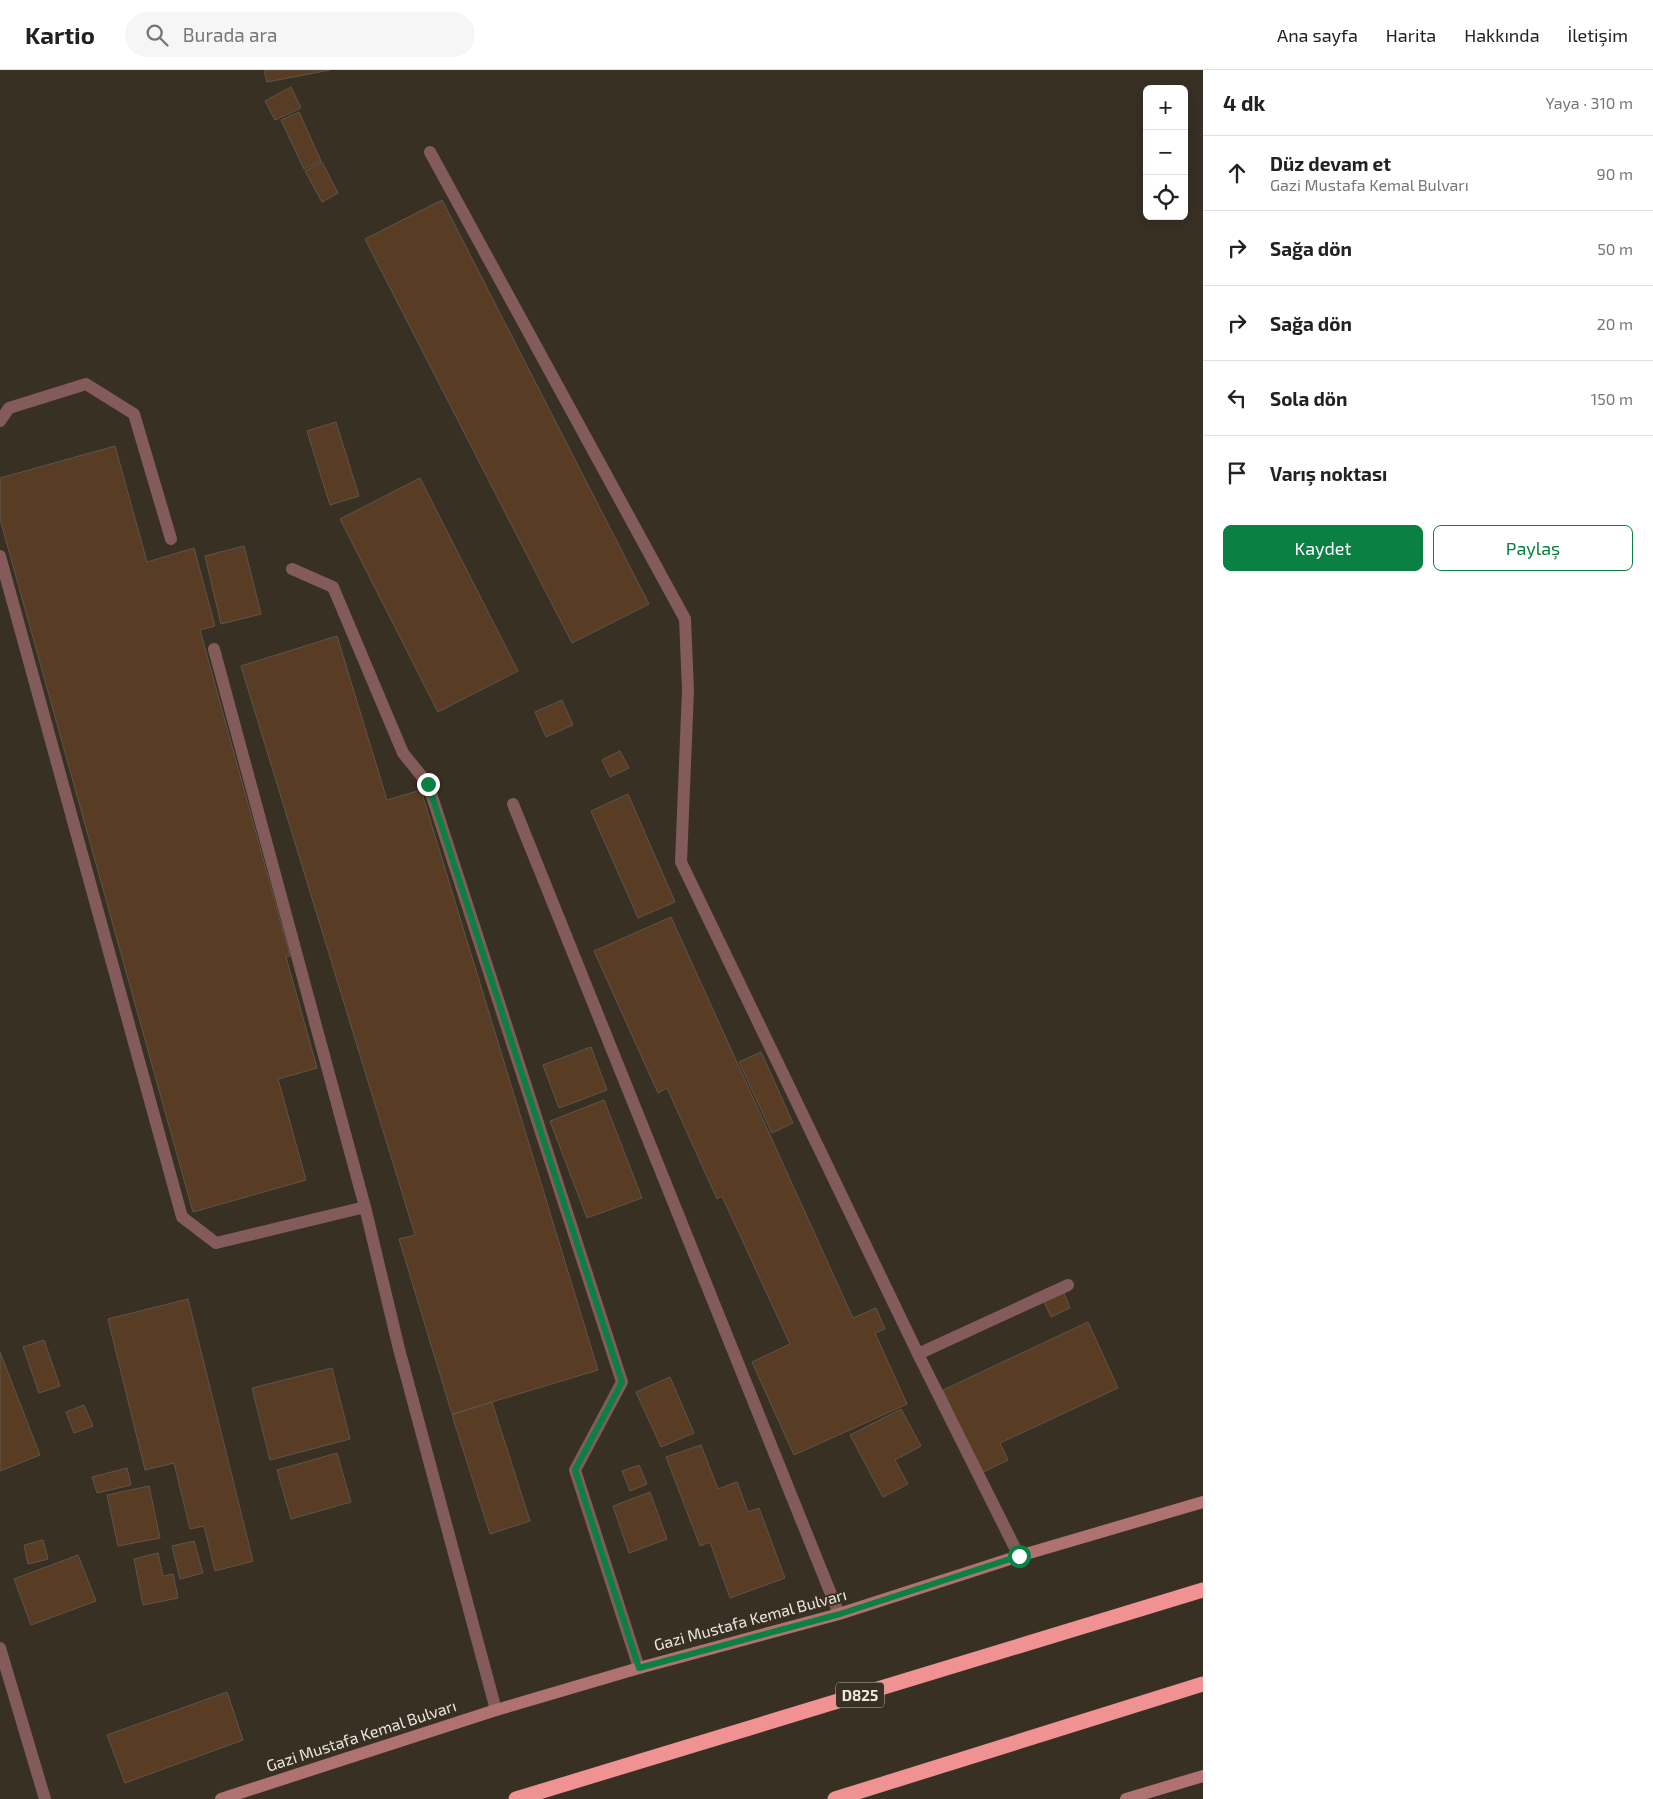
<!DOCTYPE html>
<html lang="tr">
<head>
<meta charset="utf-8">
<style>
	:root { --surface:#fff; --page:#f6f6f6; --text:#222; --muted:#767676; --line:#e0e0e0; --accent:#0b8043 }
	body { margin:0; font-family:"Exo 2",sans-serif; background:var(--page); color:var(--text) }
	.controls { position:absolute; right:15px; top:15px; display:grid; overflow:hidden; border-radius:8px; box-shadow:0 2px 12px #0003 }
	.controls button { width:45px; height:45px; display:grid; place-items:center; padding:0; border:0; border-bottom:1px solid var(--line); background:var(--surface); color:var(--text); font:25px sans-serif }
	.stop { position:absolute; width:15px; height:15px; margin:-11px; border:4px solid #0b8043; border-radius:50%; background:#fff }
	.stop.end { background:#0b8043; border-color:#fff; box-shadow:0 1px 5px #0008 }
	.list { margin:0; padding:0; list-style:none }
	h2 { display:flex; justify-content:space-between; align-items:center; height:65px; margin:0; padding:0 20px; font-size:21px }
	h2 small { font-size:16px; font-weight:400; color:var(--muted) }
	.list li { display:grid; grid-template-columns:32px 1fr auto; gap:15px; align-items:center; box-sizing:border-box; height:75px; padding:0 20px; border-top:1px solid var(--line) }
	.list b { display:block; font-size:19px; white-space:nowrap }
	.list p { margin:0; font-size:16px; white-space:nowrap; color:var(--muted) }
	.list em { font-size:16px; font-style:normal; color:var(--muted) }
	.actions { display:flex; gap:10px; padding:15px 20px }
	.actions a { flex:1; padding:11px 0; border:1px solid var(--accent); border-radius:8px; text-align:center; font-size:18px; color:var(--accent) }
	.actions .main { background:var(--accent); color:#fff }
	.icon { flex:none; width:28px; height:28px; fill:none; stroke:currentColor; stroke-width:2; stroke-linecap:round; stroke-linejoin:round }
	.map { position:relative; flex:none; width:1203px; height:1729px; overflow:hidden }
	header { display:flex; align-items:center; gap:30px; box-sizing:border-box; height:70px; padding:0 25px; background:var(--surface); border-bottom:1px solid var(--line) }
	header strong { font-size:24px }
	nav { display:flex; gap:28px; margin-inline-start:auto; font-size:18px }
	.search { width:350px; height:45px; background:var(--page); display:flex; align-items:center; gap:12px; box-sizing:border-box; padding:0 18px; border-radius:28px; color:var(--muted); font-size:19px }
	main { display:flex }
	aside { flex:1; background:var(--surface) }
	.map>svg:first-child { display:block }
</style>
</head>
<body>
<header>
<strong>Kartio</strong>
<div class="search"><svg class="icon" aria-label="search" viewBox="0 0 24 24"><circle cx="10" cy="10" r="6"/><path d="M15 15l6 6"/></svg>Burada ara</div>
<nav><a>Ana sayfa</a><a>Harita</a><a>Hakkında</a><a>İletişim</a></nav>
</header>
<main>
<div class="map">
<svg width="1203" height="1729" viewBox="0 0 1203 1729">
	<rect width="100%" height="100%" fill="#393024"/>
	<path fill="#583c24" stroke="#615449" d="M264,0H330L267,12Z
		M291,17L301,38L275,50L265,31Z
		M299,42L321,91L304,99L281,50Z
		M322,92L338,123L322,132L305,101Z
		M442,130L649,534L572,573L365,169Z
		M336,352L359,426L330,435L307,361Z
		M115,376L147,492L194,478L215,556L200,560L290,886L286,887L317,998L278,1009L306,1110L193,1142L0,449V408Z
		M420,408L518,601L438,642L340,449Z
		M244,476L261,544L221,554L205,486Z
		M337,566L387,730L421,720L598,1300L452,1344L399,1169L415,1165L241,596Z
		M562,630L573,655L546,667L535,642Z
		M620,681L629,698L610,707L602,690Z
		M628,724L675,832L638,848L591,741Z
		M671,847L853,1248L876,1238L885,1259L875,1263L907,1334L794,1385L752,1292L790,1274L722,1126L717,1129L667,1018L658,1023L594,881Z
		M591,977L607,1020L559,1038L543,995Z
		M761,982L793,1053L772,1063L739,992Z
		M604,1030L642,1128L587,1148L550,1051Z
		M1064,1223L1070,1238L1051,1247L1044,1232Z
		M188,1229L253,1491L215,1501L204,1456L190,1459L174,1393L145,1400L108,1249Z
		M1088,1252L1118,1318L1000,1373L1008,1390L981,1403L943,1320Z
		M44,1270L60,1316L39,1323L23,1277Z
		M0,1282L40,1385L0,1401Z
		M332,1298L350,1369L270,1390L252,1318Z
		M670,1307L694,1363L661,1377L636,1322Z
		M492,1332L530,1451L490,1464L452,1345Z
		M84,1335L93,1356L74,1363L66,1342Z
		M901,1339L921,1376L895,1390L908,1414L883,1427L850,1365Z
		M701,1375L718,1419L737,1412L748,1442L759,1438L785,1508L730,1528L710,1472L700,1476L666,1387Z
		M337,1383L351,1432L291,1449L277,1400Z
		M639,1395L647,1414L630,1421L622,1401Z
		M127,1398L131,1415L97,1423L92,1407Z
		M149,1416L160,1468L118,1476L107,1425Z
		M650,1422L667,1469L629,1483L613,1436Z
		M43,1470L48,1489L28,1494L24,1475Z
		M194,1471L203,1503L180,1509L172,1476Z
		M158,1483L163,1506L173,1504L178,1528L143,1535L134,1489Z
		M78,1485L96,1531L31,1555L14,1509Z
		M227,1622L243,1670L125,1713L107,1665Z"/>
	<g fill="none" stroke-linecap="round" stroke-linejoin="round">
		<path stroke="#825b5a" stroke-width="12" d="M430,82L685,549L688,620L681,792L918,1284L1019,1486
			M0,351L9,338L86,314L134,344L171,469
			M0,486L182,1147L216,1173L365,1137
			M292,499L333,517L403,683L428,714L622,1312L575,1400L639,1598
			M214,579L365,1137L399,1279L496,1640
			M513,734L839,1544
			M918,1284L1068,1215"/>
		<path stroke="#825b5a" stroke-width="12" d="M0,1578L45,1729"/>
		<path stroke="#af7271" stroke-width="12" d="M221,1729L496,1640L639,1598L839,1544L1019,1486L1203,1432
			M1126,1729L1203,1706"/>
		<path stroke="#f09291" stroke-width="15" d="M516,1729L1203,1520
			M835,1729L1203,1614"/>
	</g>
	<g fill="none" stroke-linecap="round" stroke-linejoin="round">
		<path stroke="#0b8043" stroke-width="6" d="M428,714L622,1312L575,1400L639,1598L840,1544L1019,1486"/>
	</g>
	<g text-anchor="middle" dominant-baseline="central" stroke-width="4" stroke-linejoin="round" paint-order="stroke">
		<rect fill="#393024" stroke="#b7b0a7" stroke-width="1" x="836" y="1612.5" width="48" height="25" rx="4"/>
		<g font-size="15" font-weight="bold" fill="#ede7df">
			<text x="860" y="1625">D825</text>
		</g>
		<g font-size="16" fill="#ede7df" stroke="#393024">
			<text transform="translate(750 1549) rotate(-15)">Gazi Mustafa Kemal Bulvarı</text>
			<text transform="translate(361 1665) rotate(-18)">Gazi Mustafa Kemal Bulvarı</text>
		</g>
	</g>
</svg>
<div class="controls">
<button>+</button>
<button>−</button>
<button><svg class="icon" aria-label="locate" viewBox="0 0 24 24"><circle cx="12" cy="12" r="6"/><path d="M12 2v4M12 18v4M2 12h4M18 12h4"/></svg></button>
</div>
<div class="stop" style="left:1019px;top:1486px"></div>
<div class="stop end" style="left:428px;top:714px"></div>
</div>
<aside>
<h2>4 dk<small>Yaya · 310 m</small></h2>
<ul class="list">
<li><svg class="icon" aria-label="ahead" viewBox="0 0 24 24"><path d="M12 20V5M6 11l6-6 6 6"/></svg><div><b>Düz devam et</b><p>Gazi Mustafa Kemal Bulvarı</p></div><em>90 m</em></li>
<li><svg class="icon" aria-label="right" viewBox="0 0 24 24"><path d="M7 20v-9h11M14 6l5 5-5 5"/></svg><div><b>Sağa dön</b></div><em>50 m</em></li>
<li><svg class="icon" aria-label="right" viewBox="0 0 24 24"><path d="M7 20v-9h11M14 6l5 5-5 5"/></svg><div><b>Sağa dön</b></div><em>20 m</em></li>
<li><svg class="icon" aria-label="left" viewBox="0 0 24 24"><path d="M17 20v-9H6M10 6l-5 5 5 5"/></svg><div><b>Sola dön</b></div><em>150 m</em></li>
<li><svg class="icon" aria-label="arrive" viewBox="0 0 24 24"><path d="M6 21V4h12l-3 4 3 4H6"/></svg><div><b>Varış noktası</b></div></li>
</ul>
<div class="actions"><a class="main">Kaydet</a><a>Paylaş</a></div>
</aside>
</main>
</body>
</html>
